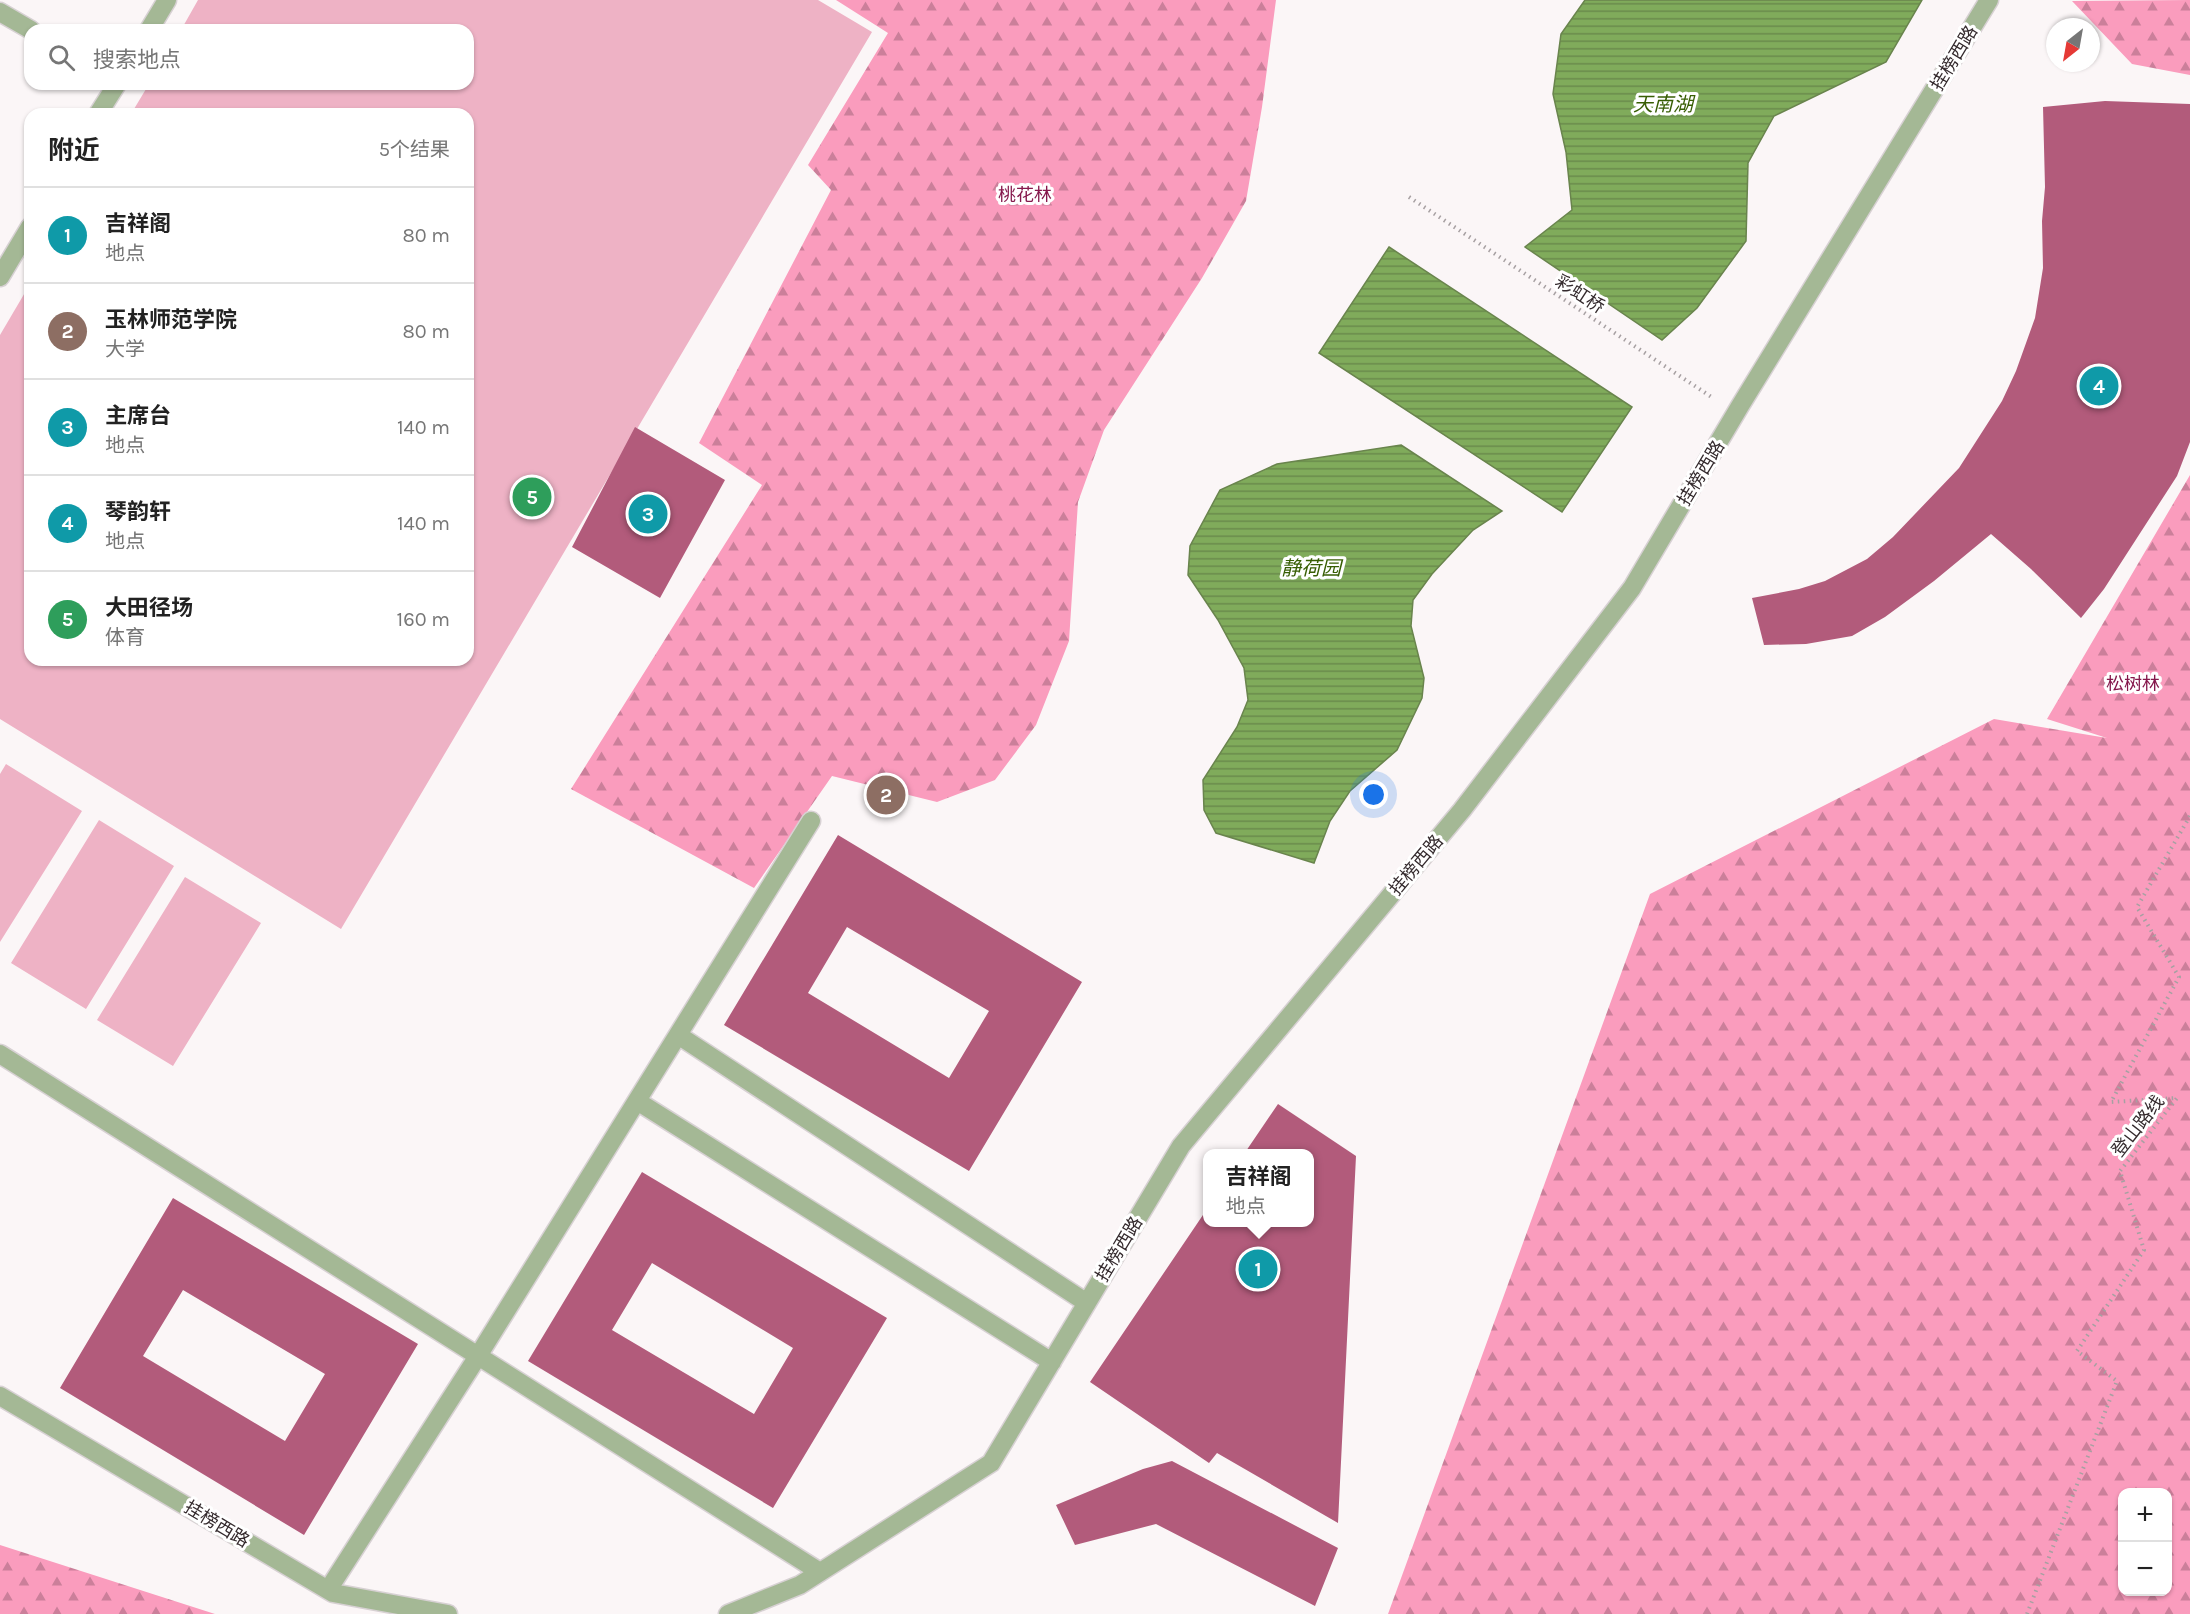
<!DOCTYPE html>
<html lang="zh">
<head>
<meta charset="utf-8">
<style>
	:root { --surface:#fff; --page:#f2f2f2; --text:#222; --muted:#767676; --line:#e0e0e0; --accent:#1a73e8 }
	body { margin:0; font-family:Karla,"Noto Sans SC",sans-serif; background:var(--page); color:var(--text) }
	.controls { position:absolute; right:18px; bottom:18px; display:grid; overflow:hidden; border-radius:12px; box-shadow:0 2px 4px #0004 }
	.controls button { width:54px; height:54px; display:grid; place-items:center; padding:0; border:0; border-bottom:2px solid var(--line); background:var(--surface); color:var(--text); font:30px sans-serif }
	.compass { position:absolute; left:2046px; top:18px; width:54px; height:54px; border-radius:50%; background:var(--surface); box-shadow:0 2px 4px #0004; rotate:211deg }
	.you { position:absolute; left:1374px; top:795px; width:21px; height:21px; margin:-15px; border:4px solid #fff; border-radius:50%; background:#1a73e8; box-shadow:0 0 0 9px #1a73e833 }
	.badge { display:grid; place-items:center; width:39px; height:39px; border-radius:50%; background:var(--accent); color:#fff; font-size:20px; font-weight:700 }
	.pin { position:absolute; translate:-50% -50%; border:3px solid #fff; box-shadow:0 2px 6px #0006 }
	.popup { position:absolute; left:1203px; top:1149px; width:111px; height:78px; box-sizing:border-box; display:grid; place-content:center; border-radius:12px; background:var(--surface); filter:drop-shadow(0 2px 4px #0005); font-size:20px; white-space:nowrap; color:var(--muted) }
	.popup b { font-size:22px; color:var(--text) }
	.popup::after { content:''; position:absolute; left:50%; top:100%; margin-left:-12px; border:12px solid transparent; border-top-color:var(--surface) }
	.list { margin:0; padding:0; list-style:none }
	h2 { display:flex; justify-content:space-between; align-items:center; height:78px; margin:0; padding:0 24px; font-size:26px }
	h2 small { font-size:20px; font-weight:400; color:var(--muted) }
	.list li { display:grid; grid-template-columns:39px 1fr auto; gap:18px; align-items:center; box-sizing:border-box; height:96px; padding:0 24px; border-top:2px solid var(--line) }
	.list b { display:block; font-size:22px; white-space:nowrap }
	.list p { margin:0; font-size:20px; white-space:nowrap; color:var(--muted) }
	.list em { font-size:20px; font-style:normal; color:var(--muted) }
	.icon { flex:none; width:33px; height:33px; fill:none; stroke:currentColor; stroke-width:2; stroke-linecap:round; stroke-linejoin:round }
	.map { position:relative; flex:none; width:2190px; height:1614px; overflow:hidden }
	.search { position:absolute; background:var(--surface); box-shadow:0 2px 4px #0004; left:24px; top:24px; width:450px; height:66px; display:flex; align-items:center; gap:15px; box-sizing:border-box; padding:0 21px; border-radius:18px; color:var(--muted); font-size:22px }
	.panel { position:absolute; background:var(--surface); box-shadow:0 2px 4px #0004; left:24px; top:108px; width:450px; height:558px; border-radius:18px }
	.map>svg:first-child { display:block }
</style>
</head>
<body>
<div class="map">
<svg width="2190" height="1614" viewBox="0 0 2190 1614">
	<defs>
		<pattern id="forest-firs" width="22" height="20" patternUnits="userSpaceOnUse" patternTransform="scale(1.5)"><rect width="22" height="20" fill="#fa9cbd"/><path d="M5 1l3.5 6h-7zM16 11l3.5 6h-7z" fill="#cb7f9a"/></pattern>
		<pattern id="water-rules" width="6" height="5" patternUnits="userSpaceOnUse" patternTransform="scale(1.5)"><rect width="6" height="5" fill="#80ab5b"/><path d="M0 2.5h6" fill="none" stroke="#6a8b4c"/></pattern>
	</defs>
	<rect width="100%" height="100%" fill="#fbf6f7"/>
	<path fill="url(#forest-firs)" fill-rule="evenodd" d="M836,0H1276L1262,107L1246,201L1202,278L1104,430L1078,502L1069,641L1036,725L995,780L937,802L832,776L754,888L571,789L762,485L699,443L831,190L808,165L888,33Z
		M2190,0V75L2132,64L2072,1Z
		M2190,475V1614H1388L1650,894L1994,719L2107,738L2047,719ZM2168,1492V1592H2122V1492Z
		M0,1545L215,1614H0Z"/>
	<path fill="#eeb2c5" d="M198,0H818L872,32L341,929L0,719V335L30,284V660H468V114H131L149,84H468V30H181Z
		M6,764L82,811L0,942V774Z
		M99,820L174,866L86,1009L11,963Z
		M185,877L261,923L173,1066L97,1020Z"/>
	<path fill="url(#water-rules)" stroke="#69844d" stroke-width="1.5" d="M1585,0H1922L1886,62L1774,116L1748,163L1746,241L1697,308L1662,340L1525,247L1572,210L1566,152L1553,94L1561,34Z
		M1389,247L1632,407L1562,512L1319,353Z
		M1401,445L1502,511L1473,530L1432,574L1413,600L1411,626L1424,678L1422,698L1397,750L1350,791L1330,821L1314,863L1216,833L1204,810L1203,780L1237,727L1248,700L1244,668L1218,620L1188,575L1190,546L1220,490L1277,464Z"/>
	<path fill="#b25b7b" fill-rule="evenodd" d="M2105,101L2190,104V442L2177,476L2104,589L2081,618L2031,569L1991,534L1934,581L1885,617L1852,636L1806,644L1764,645L1752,598L1799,589L1825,581L1867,559L1893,537L1959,468L2002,401L2016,371L2035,318L2043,268L2042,221L2045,187L2043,107Z
		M635,427L725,480L660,598L572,547Z
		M838,835L1082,982L969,1171L724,1025ZM847,927L989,1011L949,1078L808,993Z
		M1278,1104L1356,1156L1338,1523L1217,1453L1209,1463L1090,1382L1207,1209V1222H1309V1154H1244Z
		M642,1172L887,1318L773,1508L528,1361ZM652,1263L793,1348L754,1414L612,1330Z
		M173,1198L418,1344L304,1535L60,1388ZM183,1290L325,1374L285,1441L143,1356Z
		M1172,1461L1338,1548L1315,1606L1156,1524L1075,1545L1056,1505L1143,1469Z"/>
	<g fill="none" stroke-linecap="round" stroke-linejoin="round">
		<defs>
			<path id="lane" d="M0,12L31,30
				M149,30L167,0
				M98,114L117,84
				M0,277L30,227
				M678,1035L1087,1303
				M0,1054L820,1572
				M637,1101L1052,1362
				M0,1396L333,1593L448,1614
				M328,1590L478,1356L811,821
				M728,1614L800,1585L991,1463L1181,1146L1462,810L1632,588L1740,406L1989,0"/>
		</defs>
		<use href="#lane" stroke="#d7d1d3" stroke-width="21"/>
		<path stroke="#a7a0a2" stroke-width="4" stroke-dasharray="1.5 4.5" stroke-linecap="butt" d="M1409,197L1713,398
			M2027,1614L2117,1381L2077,1351L2144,1250L2120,1171L2177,1098L2111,1102L2179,977L2137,907L2190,816"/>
		<use href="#lane" stroke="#a4b895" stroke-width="18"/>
	</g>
	<g text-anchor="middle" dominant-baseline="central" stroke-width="6" stroke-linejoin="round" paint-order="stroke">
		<g font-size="18" fill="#342a2d" stroke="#fff">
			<text transform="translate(1954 58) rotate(-59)">挂榜西路</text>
			<text transform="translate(1580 294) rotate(33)">彩虹桥</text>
			<text transform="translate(1701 473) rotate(-59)">挂榜西路</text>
			<text transform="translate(1416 865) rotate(-50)">挂榜西路</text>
			<text transform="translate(2138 1126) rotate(-52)">登山路线</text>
			<text transform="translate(1119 1249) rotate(-59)">挂榜西路</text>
			<text transform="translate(217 1524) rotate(31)">挂榜西路</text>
		</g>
		<g font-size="18" fill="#85184c" stroke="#fff">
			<text x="1025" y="195">桃花林</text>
			<text x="2133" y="684">松树林</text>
		</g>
		<g font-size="20" font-style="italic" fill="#385e04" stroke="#fff">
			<text x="1663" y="104">天南湖</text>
			<text x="1311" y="568">静荷园</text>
		</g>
	</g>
</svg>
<div class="controls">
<button>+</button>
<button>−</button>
</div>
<svg class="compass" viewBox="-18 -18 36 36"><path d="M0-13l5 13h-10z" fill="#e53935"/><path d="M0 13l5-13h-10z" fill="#767676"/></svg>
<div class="you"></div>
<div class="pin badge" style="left:1258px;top:1269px;background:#0f9aa8">1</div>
<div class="popup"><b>吉祥阁</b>地点</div>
<div class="pin badge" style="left:886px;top:795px;background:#8d6e63">2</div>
<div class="pin badge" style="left:648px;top:514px;background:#0f9aa8">3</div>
<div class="pin badge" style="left:2099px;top:386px;background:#0f9aa8">4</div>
<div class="pin badge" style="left:532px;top:497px;background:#2e9e5b">5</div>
<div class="search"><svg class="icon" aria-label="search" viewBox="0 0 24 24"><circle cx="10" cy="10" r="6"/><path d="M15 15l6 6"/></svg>搜索地点</div>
<section class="panel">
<h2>附近<small>5个结果</small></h2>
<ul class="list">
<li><span class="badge" style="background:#0f9aa8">1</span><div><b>吉祥阁</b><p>地点</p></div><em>80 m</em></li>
<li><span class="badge" style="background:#8d6e63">2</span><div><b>玉林师范学院</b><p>大学</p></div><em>80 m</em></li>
<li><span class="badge" style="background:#0f9aa8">3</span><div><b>主席台</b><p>地点</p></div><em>140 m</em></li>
<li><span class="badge" style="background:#0f9aa8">4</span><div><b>琴韵轩</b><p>地点</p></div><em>140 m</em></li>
<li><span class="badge" style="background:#2e9e5b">5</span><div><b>大田径场</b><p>体育</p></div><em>160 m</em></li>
</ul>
</section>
</div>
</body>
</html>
